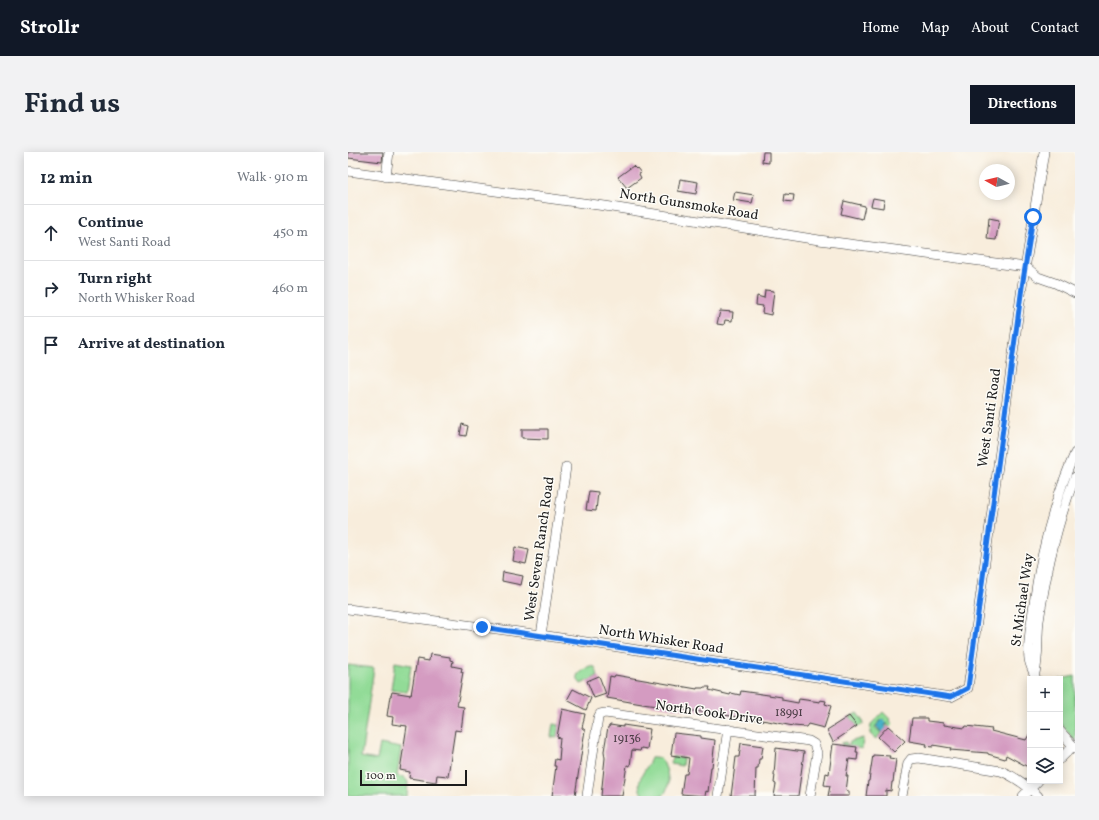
<!DOCTYPE html>
<html lang="en">
<head>
<meta charset="utf-8">
<style>
	:root { --surface:#fff; --page:#f2f2f3; --text:#1f2937; --muted:#747a83; --line:#e0e1e3; --accent:#111827 }
	body { margin:0; font-family:Vollkorn,serif; background:var(--page); color:var(--text) }
	.controls { position:absolute; right:12px; bottom:12px; display:grid; overflow:hidden; border-radius:0px; box-shadow:0 2px 10px #0003 }
	.controls button { width:36px; height:36px; display:grid; place-items:center; padding:0; border:0; border-bottom:1px solid var(--line); background:var(--surface); color:var(--text); font:20px sans-serif }
	.compass { position:absolute; left:631px; top:12px; width:36px; height:36px; border-radius:50%; background:var(--surface); box-shadow:0 2px 10px #0003; rotate:278deg }
	.scale { position:absolute; left:12px; bottom:10px; width:107px; box-sizing:border-box; padding-left:4px; border:2px solid #1c1c1c; border-top:0; font-size:11px; line-height:14px; white-space:nowrap; color:#1c1c1c; -webkit-text-stroke:3px #fdfcf7; paint-order:stroke }
	.stop { position:absolute; width:12px; height:12px; margin:-9px; border:3px solid #1a73e8; border-radius:50%; background:#fff }
	.stop.end { background:#1a73e8; border-color:#fff; box-shadow:0 1px 4px #0008 }
	.list { margin:0; padding:0; list-style:none }
	h2 { display:flex; justify-content:space-between; align-items:center; height:52px; margin:0; padding:0 16px; font-size:17px }
	h2 small { font-size:13px; font-weight:400; color:var(--muted) }
	.list li { display:grid; grid-template-columns:26px 1fr auto; gap:12px; align-items:center; box-sizing:border-box; height:56px; padding:0 16px; border-top:1px solid var(--line) }
	.list b { display:block; font-size:15px; white-space:nowrap }
	.list p { margin:0; font-size:13px; white-space:nowrap; color:var(--muted) }
	.list em { font-size:13px; font-style:normal; color:var(--muted) }
	.icon { flex:none; width:22px; height:22px; fill:none; stroke:currentColor; stroke-width:2; stroke-linecap:round; stroke-linejoin:round }
	.map { position:relative; flex:none; width:727px; height:644px; overflow:hidden; border-radius:0px }
	header { display:flex; align-items:center; gap:24px; box-sizing:border-box; height:56px; padding:0 20px; background:var(--accent); color:#fff }
	header strong { font-size:19px }
	nav { display:flex; gap:22px; margin-inline-start:auto; font-size:14px }
	.intro { display:flex; align-items:center; justify-content:space-between; box-sizing:border-box; height:96px; padding:0 24px }
	h1 { margin:0; font-size:28px }
	.button { padding:10px 18px; border-radius:0px; background:var(--accent); color:#fff; font-size:14px; font-weight:700 }
	main { display:flex; gap:24px; padding:0 24px }
	aside { flex:1; background:var(--surface); border-radius:0px; box-shadow:0 2px 10px #0003 }
	.map>svg:first-child { display:block }
</style>
</head>
<body>
<header>
<strong>Strollr</strong>
<nav><a>Home</a><a>Map</a><a>About</a><a>Contact</a></nav>
</header>
<div class="intro"><h1>Find us</h1><a class="button">Directions</a></div>
<main>
<aside>
<h2>12 min<small>Walk · 910 m</small></h2>
<ul class="list">
<li><svg class="icon" aria-label="ahead" viewBox="0 0 24 24"><path d="M12 20V5M6 11l6-6 6 6"/></svg><div><b>Continue</b><p>West Santi Road</p></div><em>450 m</em></li>
<li><svg class="icon" aria-label="right" viewBox="0 0 24 24"><path d="M7 20v-9h11M14 6l5 5-5 5"/></svg><div><b>Turn right</b><p>North Whisker Road</p></div><em>460 m</em></li>
<li><svg class="icon" aria-label="arrive" viewBox="0 0 24 24"><path d="M6 21V4h12l-3 4 3 4H6"/></svg><div><b>Arrive at destination</b></div></li>
</ul>
</aside>
<div class="map">
<svg width="727" height="644" viewBox="0 0 727 644">
	<rect width="100%" height="100%" fill="#fdfcf7"/>
	<filter id="ink" filterUnits="userSpaceOnUse"><feTurbulence type="fractalNoise" baseFrequency=".025" numOctaves="2"/><feDisplacementMap in="SourceGraphic" scale="8" xChannelSelector="R" yChannelSelector="G"/><feConvolveMatrix kernelMatrix="1 2 1 2 8 2 1 2 1" color-interpolation-filters="sRGB"/></filter>
	<filter id="wash" filterUnits="userSpaceOnUse"><feTurbulence type="fractalNoise" baseFrequency=".012" numOctaves="4" result="noise"/><feDisplacementMap in="SourceGraphic" scale="16" xChannelSelector="R" yChannelSelector="G"/><feGaussianBlur stdDeviation="0.9" result="paint"/><feColorMatrix in="noise" values="0 0 0 0 0 0 0 0 0 0 0 0 0 0 0 0 0 1.4 0 .05"/><feComposite in="paint" operator="in"/></filter>
	<g filter="url(#wash)">
		<rect width="100%" height="100%" fill="#f8eddc"/>
		<path fill="#92db97" stroke="#577c5a" d="M47,510L63,513L59,540L43,538Z
			M0,513L26,516L13,605L29,608L32,592L53,596L49,624L56,625L60,630L59,644H0Z
			M241,514L247,515L250,523L246,526L233,532L230,528L229,523Z
			M727,524V589L712,571V527Z
			M535,560L543,568L542,569L545,572L542,575L538,573L540,572L534,567L527,575L533,581L528,587L522,582L523,572Z
			M509,561L516,571L508,576V575L509,574L502,565Z
			M205,572L211,573L209,586L203,585Z
			M515,586L514,597L494,593V591L498,590L499,593H501L502,592L501,590Z
			M306,605C315,605 315,610 318,617C321,628 322,634 315,644H295C285,628 298,620 303,606Z
			M324,605L335,606L334,614L323,612Z"/>
		<path fill="#48b0c7" stroke="#326672" d="M535,567L539,571L537,574L539,576L534,581L528,574Z"/>
		<g id="blocks">
			<path fill="#d49bc1" d="M0,0H35L34,10L0,6Z
				M415,0H421V11L414,10Z
				M285,14L288,17L289,16L293,21L291,22L293,26L279,36L270,25Z
				M332,27L350,30L348,42L330,39Z
				M387,40L406,43L404,51L385,48Z
				M437,42L446,43L445,50L436,49Z
				M525,46L536,48L535,56L523,54Z
				M496,49L517,54L514,67L493,62Z
				M641,66L651,68L648,88L639,87Z
				M417,138L426,139L423,163L414,161L415,154L408,153L409,144L416,146Z
				M372,159L385,160L384,169L377,168L376,173L369,172Z
				M114,272L120,274L118,284L112,283Z
				M174,277H200V287L174,286Z
				M241,339L250,340L248,359L238,358Z
				M167,395L181,398L178,412L165,409Z
				M155,420L175,424L173,433L154,429Z
				M82,502L102,505V508L105,509L104,514L114,516L113,520H115L109,554L116,555L113,579L107,578L100,624L89,623L88,630L61,626L62,620L52,618L59,574L44,572L45,565L39,564L42,544H43L44,540L63,543L69,507L81,509Z
				M267,523L349,537V536H355L356,535H362L361,538L382,543L383,541L392,543L393,539L434,545V548L450,551L451,547L472,550V548L478,549L477,552L483,554L476,576L460,572L458,575L445,574L420,569L294,552L259,546L262,524L266,525Z
				M251,524L258,542L246,546L239,529Z
				M225,537L243,546L238,558L219,548Z
				M214,557L237,562L234,576L237,578L234,597L227,644H204L208,614H206L207,607L211,608L212,596L211,595L212,586L209,585Z
				M501,564L509,574L485,590L479,578Z
				M564,566H579V569L596,571V573L617,576L618,574L644,577L643,579L678,588L682,581V612L680,615L658,603L657,607L640,602V601L602,598L603,596L585,593V595L578,594L579,592L561,589Z
				M262,573L275,575V573L302,577L299,597L293,596L292,599L284,598L282,614L279,613L274,644H253L257,606L256,599L260,575H261Z
				M540,574L557,589L546,600L530,585Z
				M326,581L353,584V586L367,588L364,615H363L360,640L358,639L357,644L333,642L336,622H339L341,606L323,603Z
				M393,591L415,594L413,607H411L410,616H408L407,644H383L387,613L388,605H391Z
				M485,592L509,595L508,600H510L509,608L501,607L498,624H500L498,639H501V644H480L482,634L476,633L478,621L481,622Z
				M428,596L456,600L450,644H426L428,632L426,631L427,623H426Z
				M525,603L542,604L541,606L548,607L545,630H544L543,639L538,638V644H518L520,629H521Z"/>
		</g>
	</g>
	<g filter="url(#ink)">
		<use href="#blocks" fill-opacity="0" stroke="#3d3b39" stroke-width="1"/>
		<g fill="none" stroke-linecap="round" stroke-linejoin="round">
			<defs>
				<path id="street" d="M0,19L257,54L471,88L678,115L690,125L707,131L727,141
					M38,25L41,0
					M0,457L193,483L341,506L603,545L620,536L674,135L696,0
					M193,483L218,315
					M687,521C691,504 689,486 691,469C698,420 709,371 727,325
					M688,527C686,520 682,514 681,507C679,491 683,474 685,458C692,405 705,350 727,301
					M712,579L727,596
					M712,607L725,594
					M239,644L250,566L252,562L257,561L461,589L466,592L469,601L462,644
					M370,644L380,577
					M554,644L560,611L563,607L571,606L653,619C668,625 678,633 690,644
					M675,644L690,629"/>
			</defs>
			<use href="#street" stroke="#3d3b39" stroke-width="10"/>
			<use href="#street" stroke="#fff" stroke-width="9"/>
		</g>
	</g>
	<g fill="none" stroke-linecap="round" stroke-linejoin="round" filter="url(#ink)">
		<path stroke="#1a73e8" stroke-width="5" d="M134,475L603,545L620,536L674,135L685,65"/>
	</g>
	<g text-anchor="middle" dominant-baseline="central" stroke-width="3" stroke-linejoin="round" paint-order="stroke">
		<g font-size="12" fill="#4a3c45">
			<text x="441" y="561">18991</text>
			<text x="279" y="587">19136</text>
		</g>
		<g font-size="14" fill="#1c1c1c" stroke="#fdfcf7">
			<text transform="translate(341 53) rotate(9)">North Gunsmoke Road</text>
			<text transform="translate(642 266) rotate(-82)">West Santi Road</text>
			<text transform="translate(192 397) rotate(-82)">West Seven Ranch Road</text>
			<text transform="translate(675 448) rotate(-82)">St Michael Way</text>
			<text transform="translate(313 488) rotate(9)">North Whisker Road</text>
			<text transform="translate(361 561) rotate(8)">North Cook Drive</text>
		</g>
	</g>
</svg>
<div class="controls">
<button>+</button>
<button>−</button>
<button><svg class="icon" aria-label="layers" viewBox="0 0 24 24"><path d="M12 4l9 5-9 5-9-5zM3 14l9 5 9-5"/></svg></button>
</div>
<svg class="compass" viewBox="-18 -18 36 36"><path d="M0-13l5 13h-10z" fill="#e53935"/><path d="M0 13l5-13h-10z" fill="#747a83"/></svg>
<div class="scale">100 m</div>
<div class="stop" style="left:685px;top:65px"></div>
<div class="stop end" style="left:134px;top:475px"></div>
</div>
</main>
</body>
</html>
